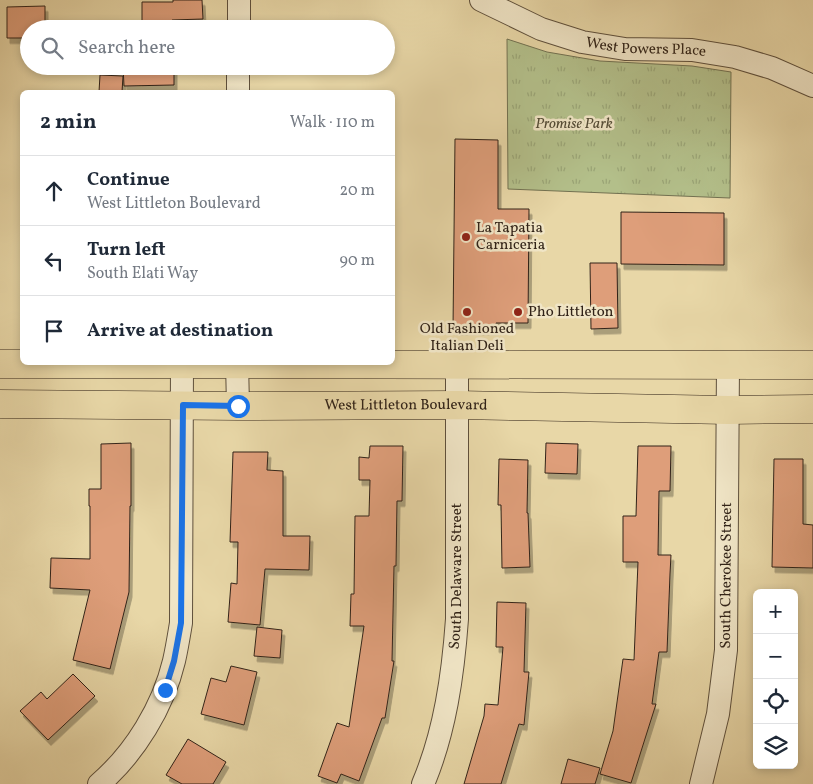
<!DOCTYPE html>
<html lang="en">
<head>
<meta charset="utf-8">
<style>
	:root { --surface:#fff; --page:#f6f6f7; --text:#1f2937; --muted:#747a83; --line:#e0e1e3 }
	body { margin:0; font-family:Vollkorn,serif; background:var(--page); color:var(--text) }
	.controls { position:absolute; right:15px; bottom:15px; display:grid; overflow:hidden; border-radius:8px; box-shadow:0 2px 8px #0003 }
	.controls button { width:45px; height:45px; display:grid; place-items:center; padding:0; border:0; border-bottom:1px solid var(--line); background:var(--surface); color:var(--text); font:25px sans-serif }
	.stop { position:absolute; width:15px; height:15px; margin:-11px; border:4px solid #1a73e8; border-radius:50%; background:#fff }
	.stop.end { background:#1a73e8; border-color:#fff; box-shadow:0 1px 5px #0008 }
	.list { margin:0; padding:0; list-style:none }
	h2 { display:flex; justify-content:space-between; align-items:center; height:65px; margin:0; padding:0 20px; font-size:21px }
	h2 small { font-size:16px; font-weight:400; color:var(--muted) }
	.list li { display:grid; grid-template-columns:32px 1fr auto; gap:15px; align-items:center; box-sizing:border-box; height:70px; padding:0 20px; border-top:1px solid var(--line) }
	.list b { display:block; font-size:19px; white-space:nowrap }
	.list p { margin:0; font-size:16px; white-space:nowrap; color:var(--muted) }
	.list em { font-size:16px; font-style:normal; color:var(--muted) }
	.icon { flex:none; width:28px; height:28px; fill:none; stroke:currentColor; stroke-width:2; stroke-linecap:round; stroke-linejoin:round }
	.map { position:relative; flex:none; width:813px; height:784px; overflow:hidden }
	.search { position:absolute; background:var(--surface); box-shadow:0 2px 8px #0003; left:20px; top:20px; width:375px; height:55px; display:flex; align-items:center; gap:12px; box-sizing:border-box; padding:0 18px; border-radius:28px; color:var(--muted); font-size:19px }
	.panel { position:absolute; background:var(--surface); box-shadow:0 2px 8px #0003; left:20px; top:90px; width:375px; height:275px; border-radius:8px }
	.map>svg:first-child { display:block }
</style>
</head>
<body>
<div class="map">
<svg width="813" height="784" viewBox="0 0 813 784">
	<defs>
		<pattern id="grass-tufts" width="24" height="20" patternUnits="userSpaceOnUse" patternTransform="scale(1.25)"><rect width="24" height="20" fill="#b3bf8a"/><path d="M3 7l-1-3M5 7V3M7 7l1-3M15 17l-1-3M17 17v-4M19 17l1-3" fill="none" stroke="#9aa476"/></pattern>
		<filter id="shadow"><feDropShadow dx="3" dy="5.5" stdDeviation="0" flood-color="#0004"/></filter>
	</defs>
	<rect width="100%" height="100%" fill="#e8d7a7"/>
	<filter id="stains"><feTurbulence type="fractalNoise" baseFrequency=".004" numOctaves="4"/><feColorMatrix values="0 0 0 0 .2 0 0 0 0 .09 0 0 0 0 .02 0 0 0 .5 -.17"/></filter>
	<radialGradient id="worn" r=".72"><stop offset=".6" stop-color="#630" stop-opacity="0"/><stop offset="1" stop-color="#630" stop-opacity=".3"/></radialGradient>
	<path fill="url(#grass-tufts)" stroke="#727151" d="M507,39L547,52L600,61L692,66L731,72L730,198L508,189Z"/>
	<path fill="#de9e7a" stroke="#312318" filter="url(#shadow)" d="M173,0H202L203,19L172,20V29H142V2H173Z
		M45,6V29H29V38H7V7Z
		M123,66H174V85L124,86Z
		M100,75L123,76L122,92H99Z
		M455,139L498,140V209H529L528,323H496V329H453Z
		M621,212L724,213V265L621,264Z
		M590,263H617L618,328L591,329Z
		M131,443V506H130L129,592L110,669L73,660L90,590L50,588L51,558L90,559V506H89V489H101V444Z
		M546,443L578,444L577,474L545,473Z
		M370,446H403L402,501H397L396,566H394L392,661H394L385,718H382L359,781L341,774L337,783L318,776L337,723L349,727L364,626H350L351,594H354L355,516H369L370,480H359V457L369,458Z
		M638,446H671L670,491H659L658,555H671L670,574L667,652H659L652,704H656L631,783L600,774L613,731L623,659L634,660L638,562H623V516H636Z
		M233,452H268L267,470L283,471V536H310L309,570L265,569L260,625L228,622L231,583L237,584L238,542H230Z
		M499,459L528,460L527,513H528L530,567L502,568L501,505H498Z
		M774,459H803V524L813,525V568L772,567Z
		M497,602L526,603L524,672H529L524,725L519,724L501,784H464L484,716L485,704L498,705L503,647H496Z
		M257,627L282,630L280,658L254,656Z
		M231,666L257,672L244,725L201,714L211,678L226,682Z
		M73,674L95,696L48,740L20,711L41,692L47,699Z
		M188,739L226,762L213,784H182L166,775Z
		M568,759L600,768L595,784H561Z"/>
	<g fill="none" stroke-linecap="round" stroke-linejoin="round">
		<defs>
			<g id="minor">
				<path id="s1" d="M481,0L541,29L582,42L625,49L692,50L735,57L772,68L813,86"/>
				<path d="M239,29V0"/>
				<path d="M238,92V66"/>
				<path d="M237,362L238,406"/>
				<path d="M99,784C135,753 163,707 174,661C177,648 179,635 181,623L182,364"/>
				<path id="s2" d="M423,784C445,732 453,675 457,619V364"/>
				<path id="s3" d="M701,784L718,714L726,650L728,364"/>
			</g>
			<g id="major">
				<path d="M0,364L813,365"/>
				<path id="s4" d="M0,404L238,406L457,405L728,410L813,409"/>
			</g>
		</defs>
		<use href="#minor" stroke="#5f503c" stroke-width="24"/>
		<use href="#major" stroke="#312318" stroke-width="29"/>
		<use href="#minor" stroke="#f0e5c6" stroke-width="22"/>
		<use href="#major" stroke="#e8d7a7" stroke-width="28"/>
	</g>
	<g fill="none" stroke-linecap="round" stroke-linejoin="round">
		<path stroke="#1a73e8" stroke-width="6" d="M165,690L174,661L181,623L183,405L238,406"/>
	</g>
	<g fill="#8f2418" stroke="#f0e5c6" stroke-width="2">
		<circle cx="466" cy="237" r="5"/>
		<circle cx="467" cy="312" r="5"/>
		<circle cx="518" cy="312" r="5"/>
	</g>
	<g text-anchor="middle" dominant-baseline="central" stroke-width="5" stroke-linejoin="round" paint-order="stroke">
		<g font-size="15" fill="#312318" stroke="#f0e5c6">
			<text stroke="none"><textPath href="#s1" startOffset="174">West Powers Place</textPath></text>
			<text stroke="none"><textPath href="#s4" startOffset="406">West Littleton Boulevard</textPath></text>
			<text stroke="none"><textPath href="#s3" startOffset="211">South Cherokee Street</textPath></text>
			<text stroke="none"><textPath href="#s2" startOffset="212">South Delaware Street</textPath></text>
		</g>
		<g font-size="15" font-style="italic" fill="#524a34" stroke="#f0e5c6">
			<text x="574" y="124">Promise Park</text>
		</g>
		<g font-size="15" fill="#312318" stroke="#f0e5c6" text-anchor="start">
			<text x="476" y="228">La Tapatia<tspan x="476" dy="17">Carniceria</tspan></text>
			<text x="528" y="312">Pho Littleton</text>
			<text x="467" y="329" text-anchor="middle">Old Fashioned<tspan x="467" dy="17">Italian Deli</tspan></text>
		</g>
	</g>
	<rect width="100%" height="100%" filter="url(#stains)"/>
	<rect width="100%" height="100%" fill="url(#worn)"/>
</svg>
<div class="controls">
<button>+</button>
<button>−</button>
<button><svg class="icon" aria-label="locate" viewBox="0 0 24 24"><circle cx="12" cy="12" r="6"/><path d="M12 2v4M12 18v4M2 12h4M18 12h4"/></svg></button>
<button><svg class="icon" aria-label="layers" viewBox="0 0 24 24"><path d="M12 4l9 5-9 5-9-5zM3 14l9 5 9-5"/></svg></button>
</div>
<div class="stop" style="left:238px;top:406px"></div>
<div class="stop end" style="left:165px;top:690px"></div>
<div class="search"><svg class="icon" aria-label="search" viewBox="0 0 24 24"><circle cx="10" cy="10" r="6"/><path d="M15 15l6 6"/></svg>Search here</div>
<section class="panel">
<h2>2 min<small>Walk · 110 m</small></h2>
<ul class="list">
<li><svg class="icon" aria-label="ahead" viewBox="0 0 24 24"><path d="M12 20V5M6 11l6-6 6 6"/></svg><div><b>Continue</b><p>West Littleton Boulevard</p></div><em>20 m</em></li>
<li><svg class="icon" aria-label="left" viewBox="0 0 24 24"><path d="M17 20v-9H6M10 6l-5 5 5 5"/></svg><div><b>Turn left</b><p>South Elati Way</p></div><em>90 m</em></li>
<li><svg class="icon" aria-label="arrive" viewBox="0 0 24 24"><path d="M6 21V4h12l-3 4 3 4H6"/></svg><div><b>Arrive at destination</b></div></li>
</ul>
</section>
</div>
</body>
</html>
